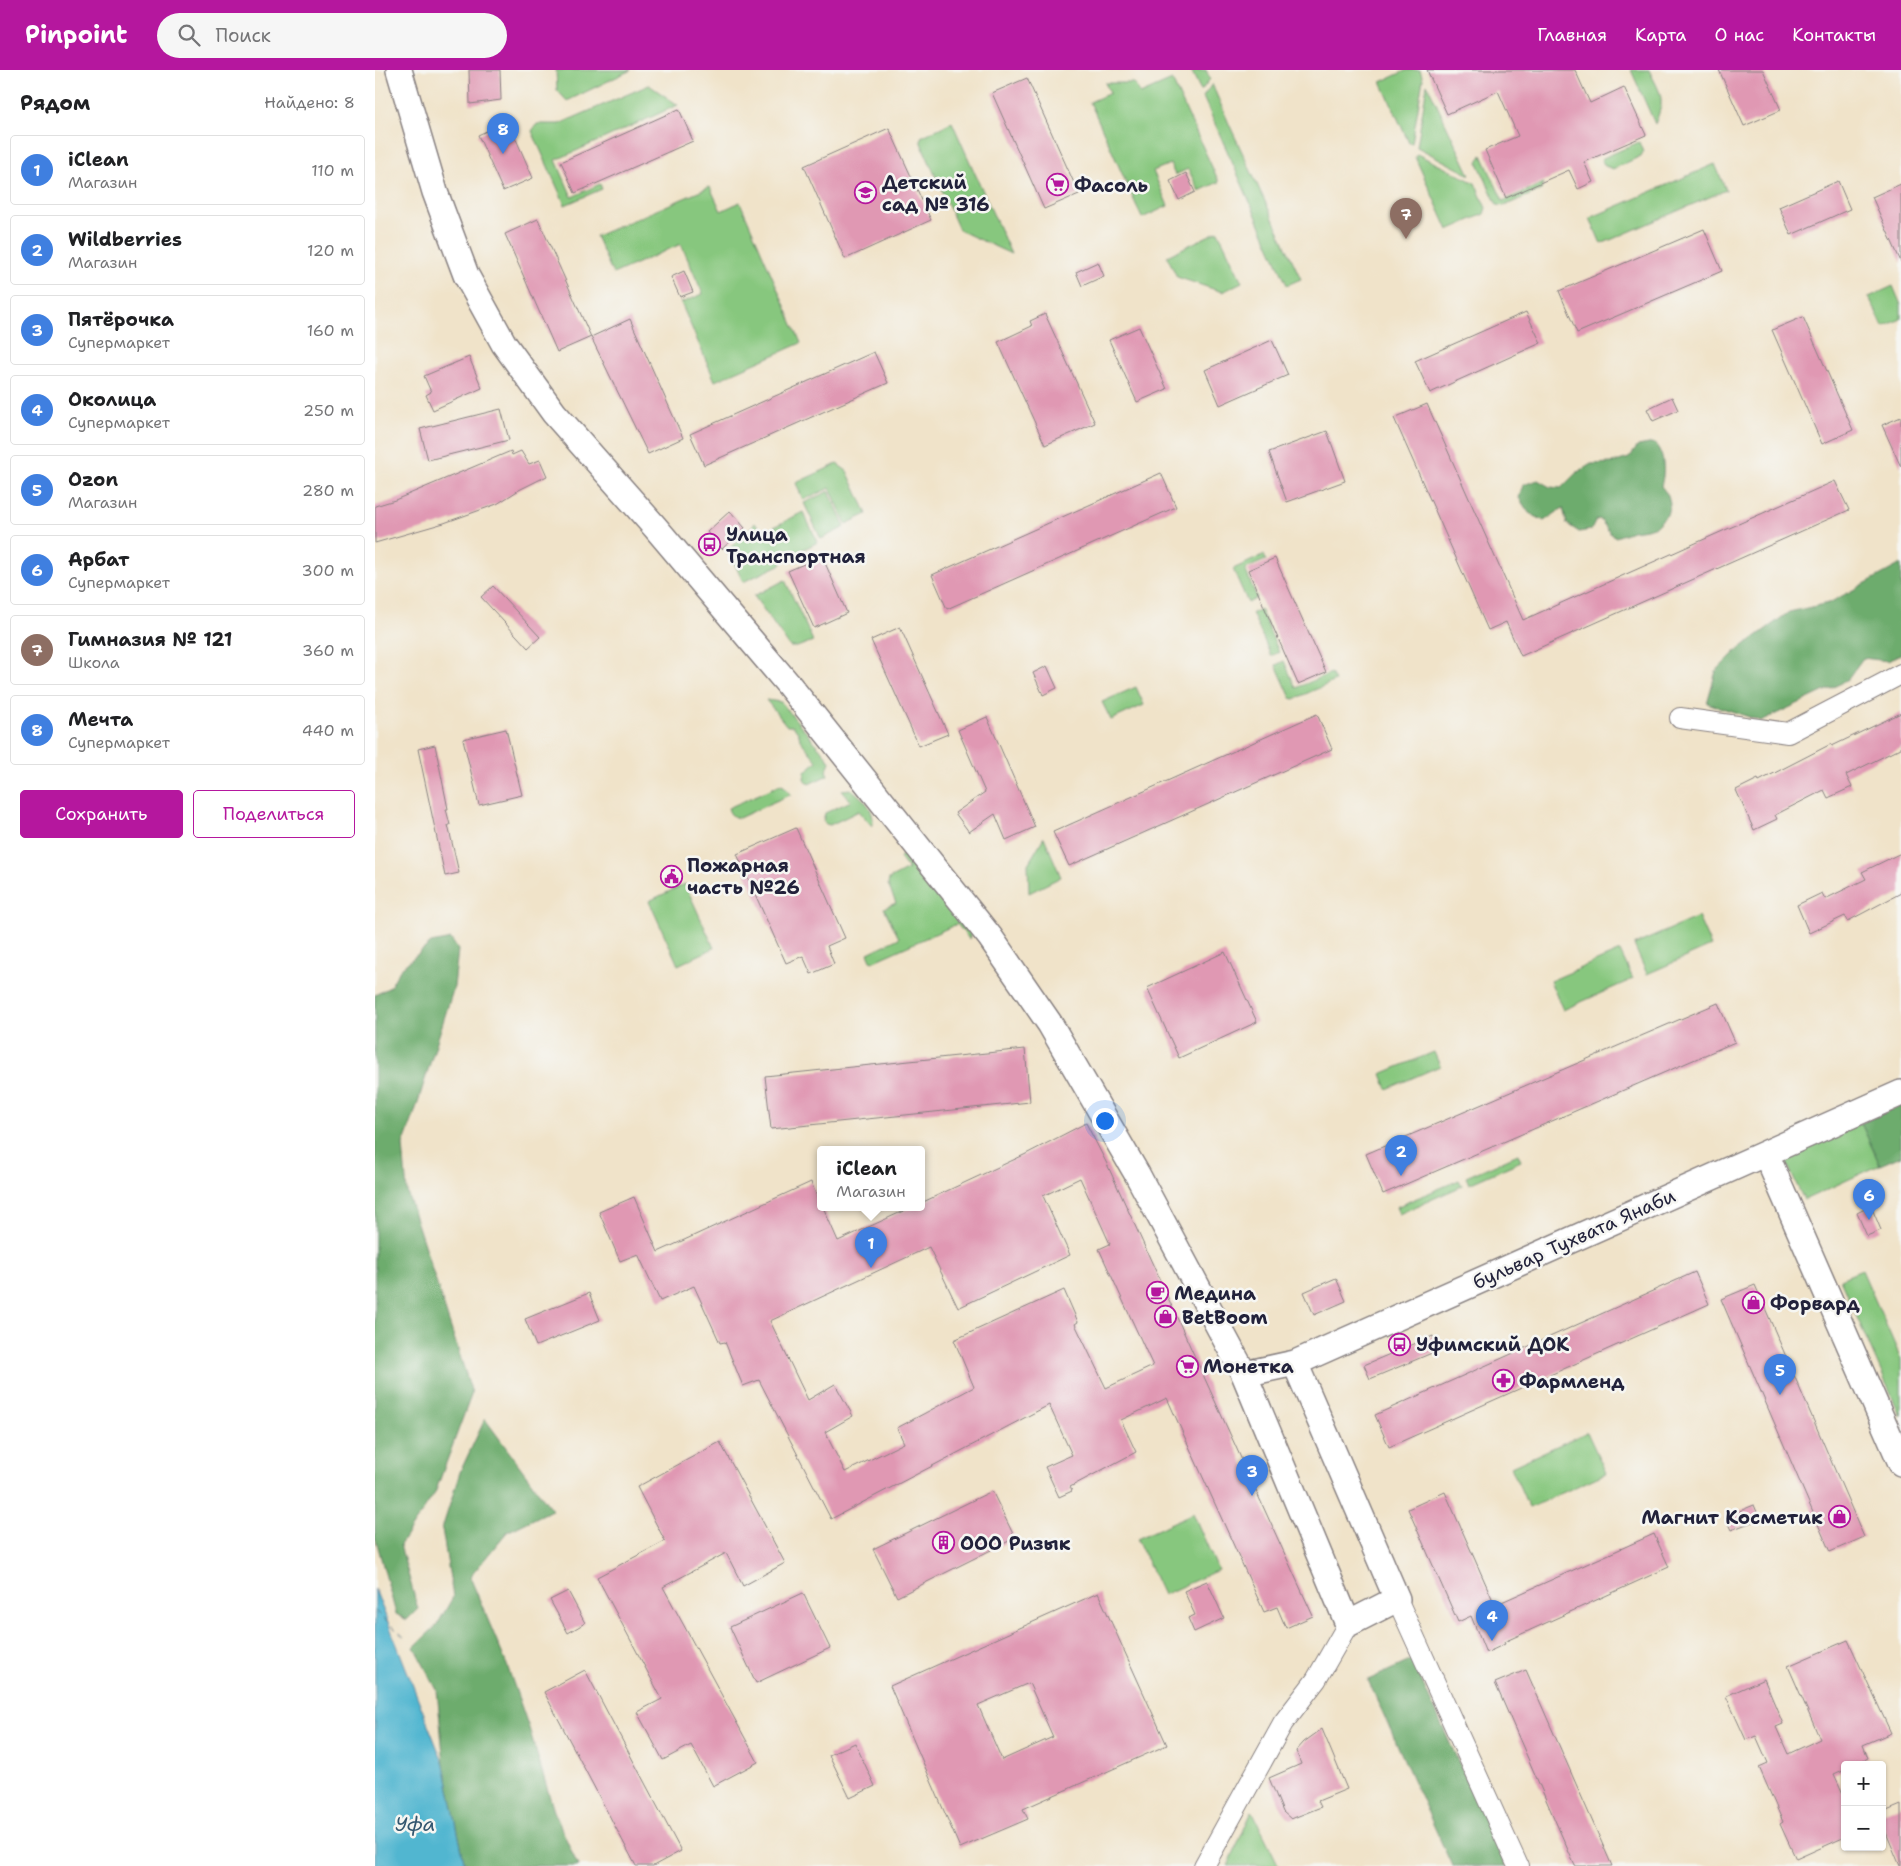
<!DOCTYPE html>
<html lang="ru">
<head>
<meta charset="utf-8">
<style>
	:root { --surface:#fff; --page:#f6f6f6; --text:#202124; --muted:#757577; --line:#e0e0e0; --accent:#b5179e }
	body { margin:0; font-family:"Shantell Sans",sans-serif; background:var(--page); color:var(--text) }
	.controls { position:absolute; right:15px; bottom:15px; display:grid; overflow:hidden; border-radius:5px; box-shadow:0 1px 4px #0004 }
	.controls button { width:45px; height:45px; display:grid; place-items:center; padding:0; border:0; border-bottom:1px solid var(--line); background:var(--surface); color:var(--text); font:25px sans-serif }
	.you { position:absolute; left:729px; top:1050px; width:18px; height:18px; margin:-12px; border:4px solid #fff; border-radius:50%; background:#1a73e8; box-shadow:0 0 0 8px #1a73e833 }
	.badge { display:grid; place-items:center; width:32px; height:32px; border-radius:50%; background:var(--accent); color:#fff; font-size:16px; font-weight:700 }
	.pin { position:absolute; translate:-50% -41px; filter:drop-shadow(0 1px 2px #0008) }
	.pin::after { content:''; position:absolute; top:26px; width:18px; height:15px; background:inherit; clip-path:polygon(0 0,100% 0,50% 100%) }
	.popup { position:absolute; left:442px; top:1076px; width:108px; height:65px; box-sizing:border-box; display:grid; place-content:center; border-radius:5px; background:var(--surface); filter:drop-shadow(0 1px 4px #0005); font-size:16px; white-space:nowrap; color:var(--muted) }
	.popup b { font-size:19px; color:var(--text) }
	.popup::after { content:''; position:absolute; left:50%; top:100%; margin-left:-10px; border:10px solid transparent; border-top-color:var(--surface) }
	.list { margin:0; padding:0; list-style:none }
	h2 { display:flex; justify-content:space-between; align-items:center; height:65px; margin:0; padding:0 20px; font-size:21px }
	h2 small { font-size:16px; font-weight:400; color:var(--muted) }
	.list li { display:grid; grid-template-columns:32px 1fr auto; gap:15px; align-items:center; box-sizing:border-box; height:70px; margin:0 10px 10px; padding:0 10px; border:1px solid var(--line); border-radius:5px }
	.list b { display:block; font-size:19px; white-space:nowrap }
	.list p { margin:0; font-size:16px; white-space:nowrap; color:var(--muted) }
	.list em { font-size:16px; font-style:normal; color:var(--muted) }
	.actions { display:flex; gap:10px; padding:15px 20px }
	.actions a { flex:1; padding:11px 0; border:1px solid var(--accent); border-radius:5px; text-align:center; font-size:18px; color:var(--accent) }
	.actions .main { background:var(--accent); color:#fff }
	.icon { flex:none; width:28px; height:28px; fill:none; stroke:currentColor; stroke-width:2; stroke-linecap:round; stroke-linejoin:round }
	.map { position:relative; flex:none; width:1526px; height:1796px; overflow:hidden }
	header { display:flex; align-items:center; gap:30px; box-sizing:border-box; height:70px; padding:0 25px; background:var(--accent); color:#fff }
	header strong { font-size:24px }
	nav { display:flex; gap:28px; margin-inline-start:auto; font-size:18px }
	.search { width:350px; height:45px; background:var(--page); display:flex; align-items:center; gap:12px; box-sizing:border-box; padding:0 18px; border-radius:28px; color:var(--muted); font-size:19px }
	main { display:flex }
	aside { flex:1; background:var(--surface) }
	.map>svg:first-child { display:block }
</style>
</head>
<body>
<header>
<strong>Pinpoint</strong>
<div class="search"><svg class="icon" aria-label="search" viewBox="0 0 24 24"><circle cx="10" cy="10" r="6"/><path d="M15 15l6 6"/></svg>Поиск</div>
<nav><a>Главная</a><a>Карта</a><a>О нас</a><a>Контакты</a></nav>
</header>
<main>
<aside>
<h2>Рядом<small>Найдено: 8</small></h2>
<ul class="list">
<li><span class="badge" style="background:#3f7fe0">1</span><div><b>iClean</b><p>Магазин</p></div><em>110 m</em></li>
<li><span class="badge" style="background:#3f7fe0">2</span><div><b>Wildberries</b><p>Магазин</p></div><em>120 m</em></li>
<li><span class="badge" style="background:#3f7fe0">3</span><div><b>Пятёрочка</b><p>Супермаркет</p></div><em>160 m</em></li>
<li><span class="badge" style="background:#3f7fe0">4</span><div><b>Околица</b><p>Супермаркет</p></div><em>250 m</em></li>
<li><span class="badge" style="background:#3f7fe0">5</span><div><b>Ozon</b><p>Магазин</p></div><em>280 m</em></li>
<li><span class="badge" style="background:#3f7fe0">6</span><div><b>Арбат</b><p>Супермаркет</p></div><em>300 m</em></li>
<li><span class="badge" style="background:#8d6e63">7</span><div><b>Гимназия № 121</b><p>Школа</p></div><em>360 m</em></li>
<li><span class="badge" style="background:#3f7fe0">8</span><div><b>Мечта</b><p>Супермаркет</p></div><em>440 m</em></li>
</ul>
<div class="actions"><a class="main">Сохранить</a><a>Поделиться</a></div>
</aside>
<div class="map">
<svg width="1526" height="1796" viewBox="0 0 1526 1796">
	<rect width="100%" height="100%" fill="#f6f6f2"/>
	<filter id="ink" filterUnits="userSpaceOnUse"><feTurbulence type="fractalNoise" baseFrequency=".02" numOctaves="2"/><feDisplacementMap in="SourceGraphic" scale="10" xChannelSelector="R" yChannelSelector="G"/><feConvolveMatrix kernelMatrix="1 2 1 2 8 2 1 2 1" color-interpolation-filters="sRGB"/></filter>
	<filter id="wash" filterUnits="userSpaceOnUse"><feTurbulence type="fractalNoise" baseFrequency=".0096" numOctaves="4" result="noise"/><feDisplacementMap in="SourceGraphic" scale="20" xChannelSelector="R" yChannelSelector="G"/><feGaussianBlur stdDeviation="1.12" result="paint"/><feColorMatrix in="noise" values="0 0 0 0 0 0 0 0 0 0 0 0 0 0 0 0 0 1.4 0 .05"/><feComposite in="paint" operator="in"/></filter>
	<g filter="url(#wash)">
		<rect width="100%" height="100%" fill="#f0e3c9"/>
		<path fill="#87c77e" stroke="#54745c" d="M181,0H256L192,31L182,20Z
			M816,0H831L835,9L826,21Z
			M1032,0H1045L1048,9L1037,73H1034L1006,12Z
			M1256,0H1274C1286,25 1291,27 1280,54Z
			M797,10L844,112L824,121L813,99L800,105L795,94L778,101L793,136L767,148L715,32L735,23L730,13H759L765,24Z
			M837,14L855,56L926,209L912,215L828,27Z
			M1052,14L1095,105L1042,77Z
			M274,15L303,35L181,90L197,127L225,114L227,119L190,135L157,61L162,54H184Z
			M577,52L636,184L584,160L546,73V67Z
			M1264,72L1268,82L1266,86L1238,99L1230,96L1226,89Z
			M1042,84L1100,113L1111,138L1109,144L1073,160L1040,87Z
			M1107,85L1128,131L1169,113L1166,120L1129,136L1122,135L1103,93Z
			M1340,94L1351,120L1226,174L1215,148Z
			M335,117L346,141L365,132L426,273L340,311L306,233L328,224L306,174L238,204L221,166Z
			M843,161L867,212L847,222L802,207L792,186Z
			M1518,216L1526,235V249L1508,257L1494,227Z
			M462,394L472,401L492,444L471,454L455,418L428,430L421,413Z
			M454,421L470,457L446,469L429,433Z
			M428,442L443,472L407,490V494L368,512L356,486L351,482L380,453L389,462Z
			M889,485L891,490L870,499L882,528L873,533L858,499Z
			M410,510L438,571L422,577H415L379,526Z
			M885,539L904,582L896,586L877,543Z
			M909,591L921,618L956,603L960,611L919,629L916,628L901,595Z
			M761,617L769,635L736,650L727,632Z
			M391,630L406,632L452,687L455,692L451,701L453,705L434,714L429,709L430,702L442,691L425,670L424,664L418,656H412Z
			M407,714L416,724L364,748C358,747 355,745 353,738Z
			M476,719C489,729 501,740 497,756L484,741L455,755L451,754L448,751L450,743L476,731L467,720Z
			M669,767L686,807L654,823L653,794Z
			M527,785L535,787L597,861L594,869L582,854L497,892L493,883L524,868L509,838L521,833L513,815L514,809L533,799L525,788Z
			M310,814L339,878L303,895L274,831Z
			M1323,847L1336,876L1272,904L1259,875Z
			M1245,881L1258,909L1188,940L1175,911Z
			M1059,982L1065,996L1012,1019L1006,1004Z
			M1486,1053L1505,1095L1429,1130L1409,1088Z
			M1143,1084L1146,1091L1094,1114L1091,1107Z
			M1084,1110L1087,1116L1024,1144L1021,1137Z
			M1487,1200L1526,1289V1347L1465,1209Z
			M1212,1362L1231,1403L1154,1438L1136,1397Z
			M818,1443L843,1500L788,1525L762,1469Z
			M877,1741L904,1796H853Z"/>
		<path fill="#6dac6d" stroke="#486754" d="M1279,373C1290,384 1290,402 1286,416L1293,425L1295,433L1292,445L1281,456L1272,459L1257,461L1241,467L1235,463L1225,449L1221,450L1216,460L1204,462L1192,454L1188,438L1169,451L1154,443L1144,428L1148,415L1163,410L1175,417L1186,418L1201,403L1216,394L1237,393L1254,388L1263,376Z
			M1526,494V584L1513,591L1488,588L1471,611L1386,651L1332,633L1341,601L1360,582L1414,542L1454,533Z
			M76,869L83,880L79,917L38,1048L28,1075L32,1122L97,1323L60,1423L25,1475L43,1539L32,1550L21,1544L0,1466V925L15,917L25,899L56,873Z
			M1526,1035V1086L1505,1095L1486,1053Z
			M110,1349L177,1440L132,1462L95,1507L132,1595L154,1658L179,1741L203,1796H90L69,1695L62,1620L39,1577L62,1555L78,1527L67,1459L85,1402Z
			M1037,1590L1131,1796H1077L993,1610Z"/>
		<path fill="#51b6d0" stroke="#3a6c86" d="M0,1519L69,1695L90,1796H0Z"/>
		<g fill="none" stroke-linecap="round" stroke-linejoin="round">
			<path stroke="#32566f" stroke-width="1" stroke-dasharray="6 5" stroke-linecap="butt" d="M0,1541L29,1567"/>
		</g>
		<g id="blocks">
			<path fill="#e098b3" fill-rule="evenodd" d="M94,0H125L126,30L95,34Z
				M1052,0H1200L1215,33L1249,17L1271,65L1209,92L1218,112L1203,119L1194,100L1131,128L1110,80L1143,66L1123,21L1072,44Z
				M1344,0H1388L1406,40L1369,56Z
				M652,8L704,124L669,139L617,23Z
				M304,39L318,71L200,123L186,92Z
				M133,51L158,108L128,121L103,65Z
				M514,58L556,150L470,189L429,96Z
				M811,103L820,122L804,130L795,111Z
				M1463,111L1475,139L1416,165L1404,137Z
				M1526,114V192L1497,127Z
				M163,149L216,267L182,282L130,164Z
				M1329,159L1347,201L1202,263L1184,221Z
				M723,192L729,206L707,216L701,202Z
				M309,201L318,222L305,227L296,207Z
				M1151,242L1166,273L1055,323L1040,291Z
				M670,244L720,353L670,375L623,272L657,256L655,251Z
				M1428,247L1478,360L1447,374L1397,260Z
				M255,249L308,368L273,384L216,267Z
				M764,257L792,319L762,332L734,270Z
				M897,270L913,305L845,335L830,300Z
				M499,282L513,313L329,395L315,364Z
				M94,287L107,318L58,340L51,325L56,322L49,306Z
				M1297,327L1303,340L1278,351L1272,339Z
				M1052,334L1148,550L1460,411L1474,440L1146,586L1131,552L1113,560L1019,348Z
				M126,339L134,370L53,390L45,359Z
				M1526,347V397L1507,355Z
				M952,361L970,411L912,432L894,382Z
				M136,381L137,385L146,381L154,394L165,390L172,406L144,420L122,434L69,453L0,473V436L20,430Z
				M786,403L801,437L572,539L557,505Z
				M355,441L370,458L347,479L332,462Z
				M447,486L472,543L439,558L413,501Z
				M900,488L951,602L923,614L873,500Z
				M118,516L165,567L153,578L106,527Z
				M525,557L573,664L544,676L496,570Z
				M672,596L682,618L668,625L658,603Z
				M1526,643V678L1471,705L1477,717L1453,728L1449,720L1400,745L1402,749L1379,760L1361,720L1383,709L1384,711L1456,674L1457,676Z
				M942,644L957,679L694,796L678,762Z
				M612,647L660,757L631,770L620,744L594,762L580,743L610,722L583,660Z
				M131,659L147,725L104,735L88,669Z
				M60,675L73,739H71L75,755H73L84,803L70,806L43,679Z
				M421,758L470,868L452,876L459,894L436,904L428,886L411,893L362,784Z
				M1526,783V823L1473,851L1470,846L1434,863L1422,835L1447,823L1450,829L1491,809L1487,802Z
				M850,882L882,952L804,988L772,918Z
				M1343,933L1360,972L1008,1124L991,1084Z
				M650,979L655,1032L396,1059L390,1006Z
				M711,1053L732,1094L938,1546L911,1558L902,1537L889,1542L792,1328L746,1350L761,1382L695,1417L697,1421L684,1427L670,1397L697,1385L674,1335L456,1449L384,1310L368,1316L350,1272L345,1273L319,1216L285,1231L263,1184L245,1191L224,1142L259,1127L283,1182L436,1112L446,1137H448L463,1171L537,1137H546V1133L649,1085ZM705,1108L735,1174L724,1179L778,1296L731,1318L700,1254L703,1252L689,1220L579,1270L599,1317L522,1358L529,1373L470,1402L450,1362L478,1346L460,1314L433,1330L395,1251L554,1177L583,1238L695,1185L668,1126Z
				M1496,1136L1506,1160L1492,1166L1482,1143Z
				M1320,1202L1334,1234L1014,1377L1000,1345Z
				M961,1208L971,1231L939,1245L929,1222Z
				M1380,1215L1489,1467L1455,1482L1346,1229Z
				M214,1223L225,1250L161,1276L150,1249Z
				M1058,1266L1064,1280L995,1309L989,1295Z
				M345,1372L410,1493L368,1516L351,1483L288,1517L383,1692L338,1716L316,1675L288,1690L262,1642L287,1629L222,1507L290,1471L262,1417Z
				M617,1421L640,1468L522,1527L498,1479Z
				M1070,1422L1120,1535L1279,1464L1294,1497L1129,1572L1130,1574L1111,1583L1096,1546L1083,1552L1033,1439Z
				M1379,1435L1385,1449L1356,1460L1350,1447Z
				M832,1511L849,1548L819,1562L813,1548L820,1545L809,1521Z
				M193,1521L210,1553L193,1563L175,1530Z
				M428,1523L455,1578L381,1613L355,1557Z
				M723,1523L792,1675L648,1739L653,1749L585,1778L515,1616ZM654,1613L678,1667L627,1690L603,1635Z
				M1473,1570L1516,1663L1488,1675L1493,1688L1479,1695H1470V1699L1459,1704L1470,1728V1767L1421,1789L1405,1754L1408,1752L1384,1697L1393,1693L1381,1666L1371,1670L1351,1626L1389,1609L1408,1654L1401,1657L1413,1684L1445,1669L1413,1596Z
				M210,1600L306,1781L278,1796H261L169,1622Z
				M1151,1600L1237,1796H1200L1120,1613Z
				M947,1659L972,1719L943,1731L946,1737L916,1749L908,1742L894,1708L926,1694L921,1681L929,1672Z
				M480,1673L500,1716L475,1728L454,1685Z
				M1526,1735V1796H1525L1507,1753V1743Z"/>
		</g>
	</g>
	<g filter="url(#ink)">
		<use href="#blocks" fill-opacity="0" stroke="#898282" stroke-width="1"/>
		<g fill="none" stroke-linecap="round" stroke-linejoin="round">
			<defs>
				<path id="minor" d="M1305,648L1413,663L1526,604
					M1022,1529L1143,1796
					M829,1796L908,1653L941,1610L973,1554"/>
				<path id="tertiary" d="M24,0L60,122L91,205L129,274L179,343L280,457L413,614L615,867L675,954L762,1104L869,1304L973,1554L1022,1529L920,1293
					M1391,1084L1526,1393
					M869,1304L920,1293L1526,1023"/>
			</defs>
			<use href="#minor" stroke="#898282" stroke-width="22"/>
			<use href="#tertiary" stroke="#898282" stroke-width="28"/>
			<use href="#minor" stroke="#fff" stroke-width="20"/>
			<use href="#tertiary" stroke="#fff" stroke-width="25"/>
		</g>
	</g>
	<defs>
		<symbol id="supermarket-ring" viewBox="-11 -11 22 22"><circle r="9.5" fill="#f6f6f2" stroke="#b5179e" stroke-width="1.5"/><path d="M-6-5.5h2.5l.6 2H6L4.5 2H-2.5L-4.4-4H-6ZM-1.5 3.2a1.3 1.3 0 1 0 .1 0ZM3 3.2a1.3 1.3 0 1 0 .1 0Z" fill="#b5179e"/></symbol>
		<symbol id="school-ring" viewBox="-11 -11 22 22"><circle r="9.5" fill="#f6f6f2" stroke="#b5179e" stroke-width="1.5"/><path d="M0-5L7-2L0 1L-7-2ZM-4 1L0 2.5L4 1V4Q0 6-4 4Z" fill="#b5179e"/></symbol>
		<symbol id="bus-ring" viewBox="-11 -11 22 22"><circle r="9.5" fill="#f6f6f2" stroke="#b5179e" stroke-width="1.5"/><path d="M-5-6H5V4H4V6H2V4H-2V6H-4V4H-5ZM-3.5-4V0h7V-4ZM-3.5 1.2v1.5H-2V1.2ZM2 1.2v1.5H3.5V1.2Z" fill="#b5179e"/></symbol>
		<symbol id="civic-ring" viewBox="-11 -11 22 22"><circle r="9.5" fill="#f6f6f2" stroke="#b5179e" stroke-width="1.5"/><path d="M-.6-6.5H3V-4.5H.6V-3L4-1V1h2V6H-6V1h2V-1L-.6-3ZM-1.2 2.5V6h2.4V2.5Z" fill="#b5179e"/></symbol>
		<symbol id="cafe-ring" viewBox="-11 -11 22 22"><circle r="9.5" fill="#f6f6f2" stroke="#b5179e" stroke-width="1.5"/><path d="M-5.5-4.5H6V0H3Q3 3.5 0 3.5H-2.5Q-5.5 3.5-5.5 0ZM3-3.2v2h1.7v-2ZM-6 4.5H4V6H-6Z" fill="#b5179e"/></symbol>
		<symbol id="shop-ring" viewBox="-11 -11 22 22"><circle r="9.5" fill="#f6f6f2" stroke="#b5179e" stroke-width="1.5"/><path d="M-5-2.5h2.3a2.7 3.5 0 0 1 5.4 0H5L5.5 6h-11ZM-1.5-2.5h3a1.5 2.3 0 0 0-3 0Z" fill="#b5179e"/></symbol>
		<symbol id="pharmacy-ring" viewBox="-11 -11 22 22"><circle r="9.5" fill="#f6f6f2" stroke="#b5179e" stroke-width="1.5"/><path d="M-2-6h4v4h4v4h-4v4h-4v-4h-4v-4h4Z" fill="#b5179e"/></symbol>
		<symbol id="building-ring" viewBox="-11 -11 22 22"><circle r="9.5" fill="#f6f6f2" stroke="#b5179e" stroke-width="1.5"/><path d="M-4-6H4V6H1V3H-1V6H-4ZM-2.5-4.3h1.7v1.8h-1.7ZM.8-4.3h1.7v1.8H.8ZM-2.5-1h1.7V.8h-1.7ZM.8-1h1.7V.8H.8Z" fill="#b5179e"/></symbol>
	</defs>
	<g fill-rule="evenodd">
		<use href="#supermarket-ring" x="670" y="102" width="25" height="25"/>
		<use href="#school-ring" x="478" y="110" width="25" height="25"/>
		<use href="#bus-ring" x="322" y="462" width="25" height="25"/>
		<use href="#civic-ring" x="284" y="794" width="25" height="25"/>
		<use href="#cafe-ring" x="770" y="1210" width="25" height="25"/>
		<use href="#shop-ring" x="1366" y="1220" width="25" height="25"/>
		<use href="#shop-ring" x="778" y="1234" width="25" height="25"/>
		<use href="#bus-ring" x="1012" y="1262" width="25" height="25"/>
		<use href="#supermarket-ring" x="800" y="1284" width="25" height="25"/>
		<use href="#pharmacy-ring" x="1116" y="1298" width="25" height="25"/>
		<use href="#shop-ring" x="1452" y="1434" width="25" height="25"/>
		<use href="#building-ring" x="556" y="1460" width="25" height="25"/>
	</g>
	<g text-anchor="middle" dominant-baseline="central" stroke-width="5" stroke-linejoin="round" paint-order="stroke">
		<g font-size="19" font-weight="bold" fill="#22223b" stroke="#f6f6f2" text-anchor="start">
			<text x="507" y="112">Детский<tspan x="507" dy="22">сад № 316</tspan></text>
			<text x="699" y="115">Фасоль</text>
			<text x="351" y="464">Улица<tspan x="351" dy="22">Транспортная</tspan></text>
			<text x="312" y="795">Пожарная<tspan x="312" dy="22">часть №26</tspan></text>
			<text x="799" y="1223">Медина</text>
			<text x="1395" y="1233">Форвард</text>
			<text x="807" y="1247">BetBoom</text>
			<text x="1041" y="1274">Уфимский ДОК</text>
			<text x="828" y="1296">Монетка</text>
			<text x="1144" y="1311">Фармленд</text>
			<text x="1448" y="1447" text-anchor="end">Магнит Косметик</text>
			<text x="585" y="1473">ООО Ризык</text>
		</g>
		<g font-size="19" fill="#22223b" stroke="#f6f6f2">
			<text transform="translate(1199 1169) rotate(-24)">бульвар Тухвата Янаби</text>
		</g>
		<g font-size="20" font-style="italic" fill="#32566f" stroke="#f6f6f2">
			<text x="40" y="1754">Уфа</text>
		</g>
	</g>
</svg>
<div class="controls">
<button>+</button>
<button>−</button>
</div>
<div class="you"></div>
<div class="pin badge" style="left:496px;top:1198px;background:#3f7fe0">1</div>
<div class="popup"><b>iClean</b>Магазин</div>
<div class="pin badge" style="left:1026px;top:1106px;background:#3f7fe0">2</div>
<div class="pin badge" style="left:877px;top:1426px;background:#3f7fe0">3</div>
<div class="pin badge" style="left:1117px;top:1571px;background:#3f7fe0">4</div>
<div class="pin badge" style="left:1405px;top:1325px;background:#3f7fe0">5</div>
<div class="pin badge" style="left:1494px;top:1150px;background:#3f7fe0">6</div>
<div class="pin badge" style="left:1031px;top:169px;background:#8d6e63">7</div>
<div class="pin badge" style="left:128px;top:84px;background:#3f7fe0">8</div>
</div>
</main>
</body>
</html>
